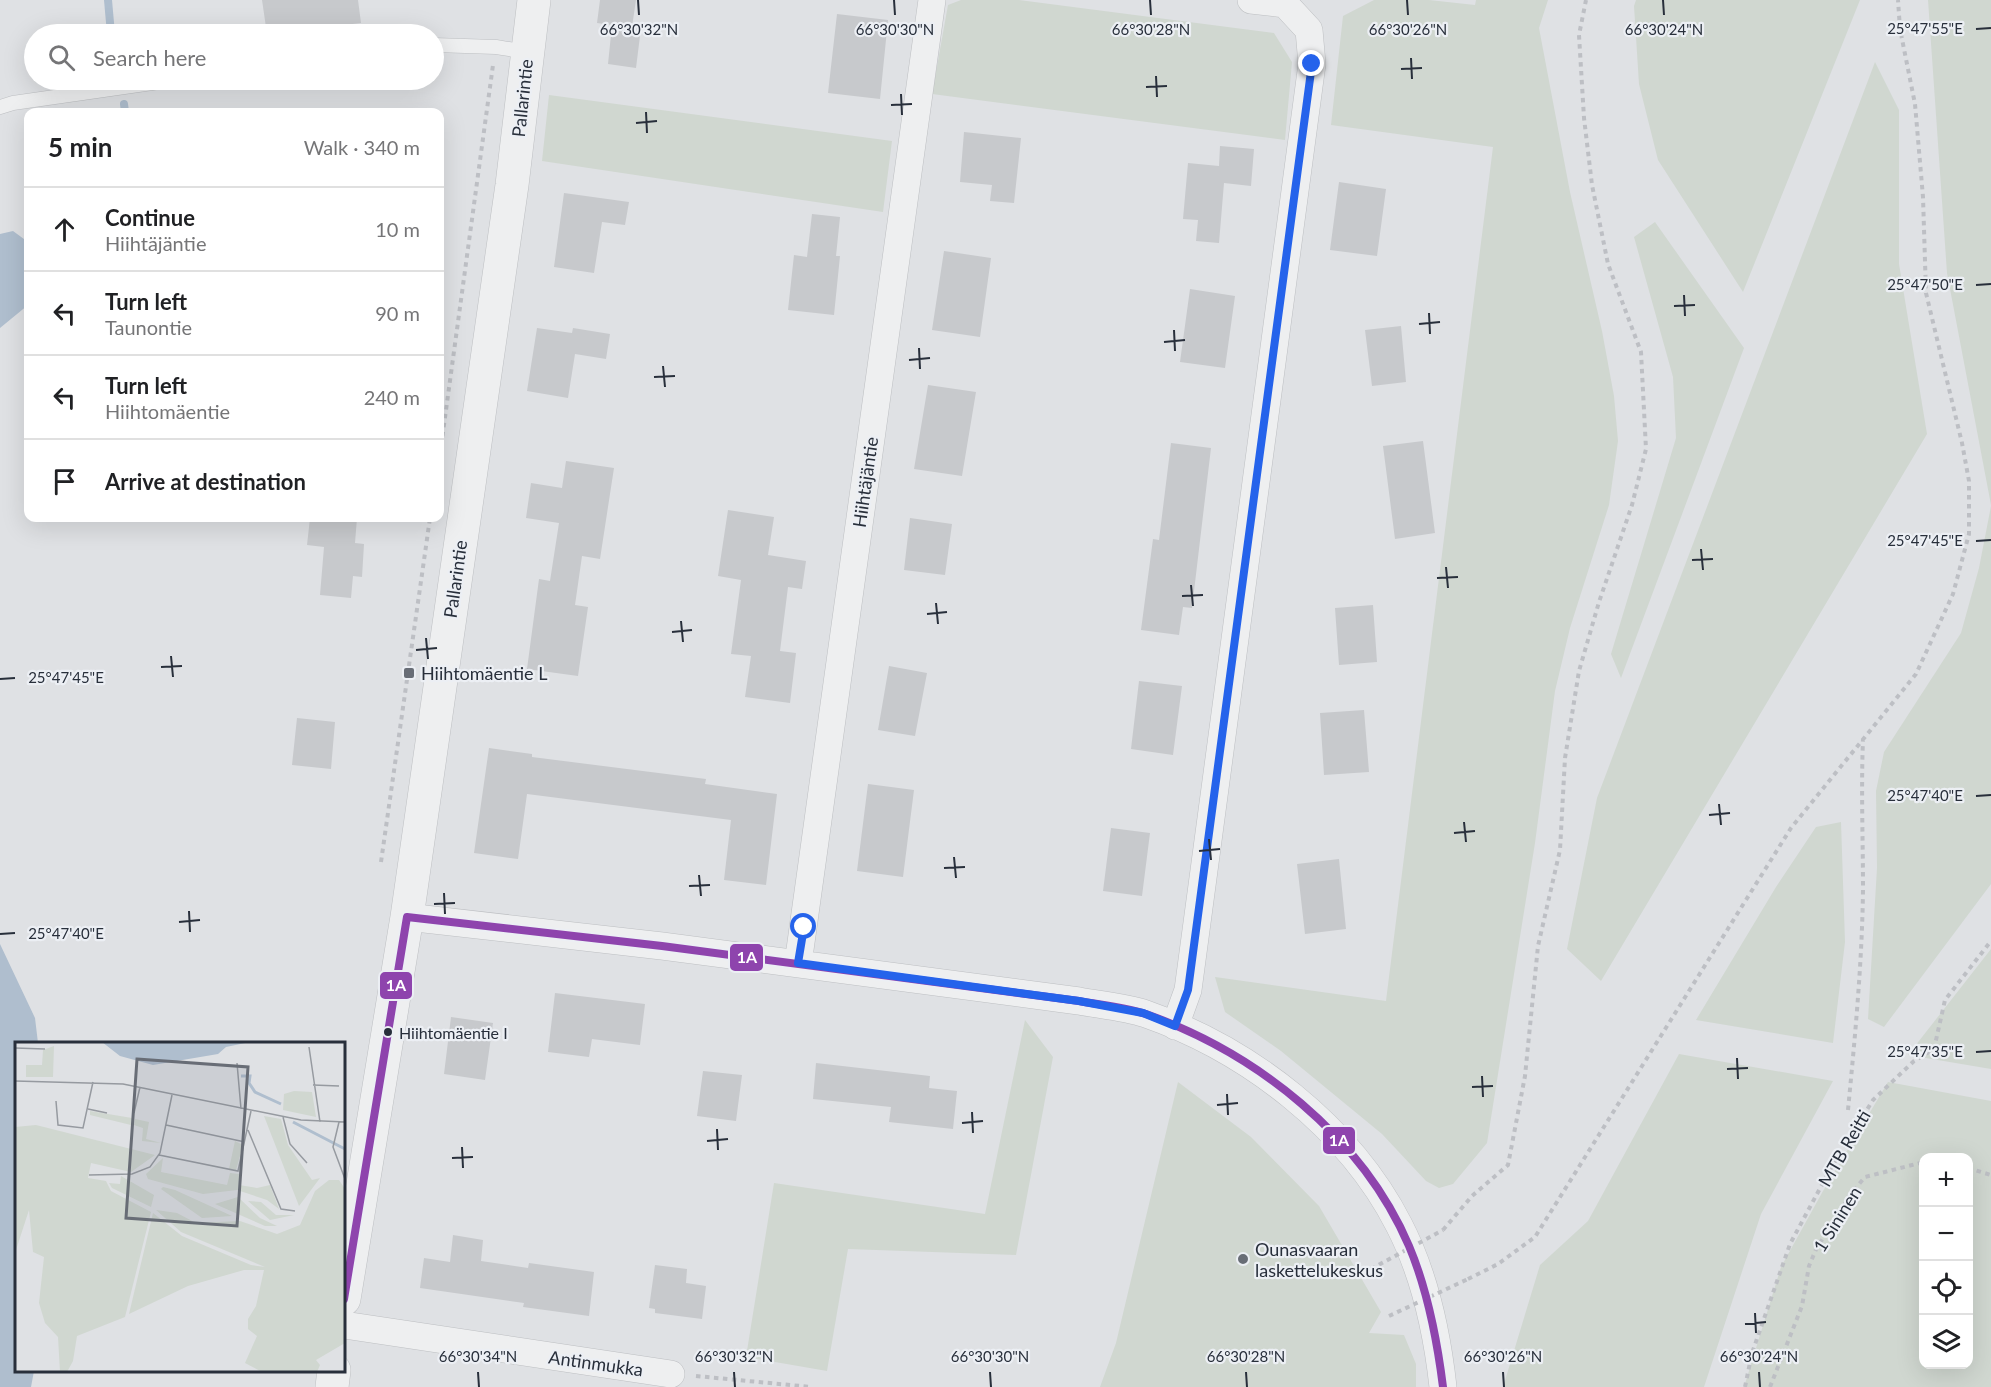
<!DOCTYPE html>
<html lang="en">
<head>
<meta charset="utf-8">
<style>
	:root { --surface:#fff; --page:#f6f6f6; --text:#202124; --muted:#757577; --line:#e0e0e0 }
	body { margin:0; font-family:Lato,sans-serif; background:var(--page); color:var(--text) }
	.controls { position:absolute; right:18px; bottom:18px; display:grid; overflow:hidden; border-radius:12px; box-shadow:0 6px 24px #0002 }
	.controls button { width:54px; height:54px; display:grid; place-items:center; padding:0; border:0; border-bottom:2px solid var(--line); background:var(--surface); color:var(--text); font:30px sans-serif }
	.stop { position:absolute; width:18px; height:18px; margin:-14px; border:4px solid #2563eb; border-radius:50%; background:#fff }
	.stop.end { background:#2563eb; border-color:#fff; box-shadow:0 2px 6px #0008 }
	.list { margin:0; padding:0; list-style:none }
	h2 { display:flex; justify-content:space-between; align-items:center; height:78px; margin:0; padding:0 24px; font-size:26px }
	h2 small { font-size:20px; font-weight:400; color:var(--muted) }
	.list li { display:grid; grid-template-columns:39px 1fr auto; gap:18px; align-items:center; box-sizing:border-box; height:84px; padding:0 24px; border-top:2px solid var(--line) }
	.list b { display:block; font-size:22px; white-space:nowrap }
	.list p { margin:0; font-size:20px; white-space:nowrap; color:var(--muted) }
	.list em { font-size:20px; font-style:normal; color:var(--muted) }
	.icon { flex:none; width:33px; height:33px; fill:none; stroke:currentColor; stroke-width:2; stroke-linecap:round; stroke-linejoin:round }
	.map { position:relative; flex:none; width:1991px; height:1387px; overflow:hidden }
	.search { position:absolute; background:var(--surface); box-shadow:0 6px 24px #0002; left:24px; top:24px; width:420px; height:66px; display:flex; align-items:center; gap:15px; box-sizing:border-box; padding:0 21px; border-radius:33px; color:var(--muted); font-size:22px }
	.panel { position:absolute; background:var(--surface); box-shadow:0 6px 24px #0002; left:24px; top:108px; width:420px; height:414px; border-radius:12px }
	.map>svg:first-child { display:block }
</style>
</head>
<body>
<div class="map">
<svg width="1991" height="1387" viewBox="0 0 1991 1387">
	<rect width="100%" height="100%" fill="#dfe1e4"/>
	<path fill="#d0d7d0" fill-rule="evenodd" d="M961,0H1019L1274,33L1292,62L1285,140L932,94L948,5Z
		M1374,0H1429L1475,5L1476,0H1548L1539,28L1570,192L1602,331L1614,396L1618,441L1609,505L1570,628L1555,691L1535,843L1487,1143L1453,1184L1439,1188L1426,1181L1382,1134L1281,1051L1225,1012L1215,977L1386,1001L1493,147L1331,125L1343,16Z
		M1636,0H1860L1743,292L1658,160L1639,84L1634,6Z
		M1928,0H1991V505L1947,273Z
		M1875,62L1899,110V264L1927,434L1601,981L1567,949L1597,798Z
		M549,95L892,141L883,212L542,161Z
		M1655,222L1744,348L1621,678L1611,654L1676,438L1673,377L1634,237Z
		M1991,506V884L1884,1027L1868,1019L1877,868L1876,791L1884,752L1961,633L1979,568Z
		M1841,822L1845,942L1833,1043L1696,1020L1776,887L1816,827Z
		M1991,949V1069L1908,1055Z
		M1025,1020L1053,1057L1016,1255L848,1249L827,1371L746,1357L774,1183L985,1214Z
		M1679,1054L1833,1081L1761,1214L1704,1387H1503L1540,1265L1588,1221Z
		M1178,1082L1251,1137L1319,1206L1381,1312L1369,1333L1404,1335L1416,1364V1387H1100L1116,1343Z
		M1888,1082L1991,1101V1387H1744L1781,1267L1823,1191ZM1924,1158H1968V1364H1924Z"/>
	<path fill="#afbece" d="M13,231L28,242V305L0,328V234Z
		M0,944L35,1018L38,1043L16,1044V1370L34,1371L31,1387H0Z"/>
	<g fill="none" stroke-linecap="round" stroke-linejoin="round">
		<path stroke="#afbece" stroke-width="8" d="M108,0L111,34
			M124,104L125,112"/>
	</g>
	<path fill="#c7c9cc" d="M262,0H358L361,23L267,34Z
		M600,0H636L632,27L641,28L636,68L608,64L612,25L597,23Z
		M837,14L888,20L880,99L828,93Z
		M964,132L1021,138L1014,203L990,201L992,185L960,182Z
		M1220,146L1254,149L1251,186L1224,183L1219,243L1196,241L1198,220L1183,219L1188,163L1219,166Z
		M1339,182L1386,189L1377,256L1330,250Z
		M564,193L629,202L625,225L602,222L594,273L554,267Z
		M812,214L840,217L836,256H840L834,315L788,310L794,255L807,257Z
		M944,251L991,258L980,337L932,330Z
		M1190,289L1235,296L1225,368L1180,362Z
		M1401,326L1406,382L1372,386L1365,330Z
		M537,328L572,333L573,328L610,334L606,359L575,354L568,398L527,391Z
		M928,385L976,392L962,476L914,469Z
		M1423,441L1435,533L1395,539L1383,446Z
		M1171,443L1211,448L1192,608L1183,607L1179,635L1141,630L1153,539L1159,540Z
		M566,461L614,468L600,559L582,556L575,605L588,607L578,676L527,669L539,579L550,581L559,523L526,518L531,483L562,488Z
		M728,510L774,517L768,555L806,561L802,589L788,587L780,651L796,653L790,703L745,697L751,656L731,654L741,580L718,576Z
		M310,518H357L355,543L364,544L362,577L353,576L351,598L320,595L324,547L307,545Z
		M910,518L952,524L945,575L904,570Z
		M1373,605L1377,662L1339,665L1335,608Z
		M889,666L927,673L915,736L878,730Z
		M1139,681L1182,686L1173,755L1131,749Z
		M1364,710L1369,772L1324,775L1320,713Z
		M297,718L335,722L331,769L292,765Z
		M489,748L532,754V757L706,779L705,784L777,794L766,885L724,880L731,820L527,794L518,859L474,853Z
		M868,784L914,790L903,877L857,871Z
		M1111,828L1150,833L1142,896L1103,891Z
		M1339,859L1346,929L1305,934L1297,864Z
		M555,993L645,1004L640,1045L592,1039L589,1057L548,1052Z
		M451,1017L493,1023L485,1080L444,1074Z
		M816,1063L930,1076L929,1088L957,1091L953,1129L889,1122L891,1107L813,1099Z
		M703,1071L742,1075L736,1121L697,1116Z
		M453,1235L483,1240L481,1261L528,1268L529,1263L594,1272L589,1316L523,1307L524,1303L420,1288L424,1258L450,1262Z
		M655,1265L687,1269L686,1283L706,1286L702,1319L655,1313V1309L649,1308Z"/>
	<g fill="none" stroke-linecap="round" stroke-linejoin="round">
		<defs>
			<path id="service" d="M434,45L496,47L527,52
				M0,107L13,103L173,80"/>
			<path id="minor" d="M407,917L662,946L1079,1001C1100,1005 1125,1007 1146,1014C1249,1050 1349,1127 1399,1225C1425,1275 1437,1332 1443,1387
				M798,964L932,0
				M1175,1026L1188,990L1312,64L1309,30L1285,4L1251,0
				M344,1325L671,1374"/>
			<path id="tertiary" d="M344,1299L407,917L512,185L534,0
				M332,1387L334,1370"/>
		</defs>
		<use href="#service" stroke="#bdbfc2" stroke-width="15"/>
		<use href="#minor" stroke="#bdbfc2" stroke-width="28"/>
		<use href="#tertiary" stroke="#bdbfc2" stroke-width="34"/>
		<path stroke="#bdbfc4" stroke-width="4" stroke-dasharray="4.5 4.5" stroke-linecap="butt" d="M440,454L493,65
			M381,862L430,518
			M1848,1110C1855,1037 1862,964 1863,890C1863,840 1861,790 1863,739
			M1968,1168L1991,1175
			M1443,1230L1472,1196L1508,1165L1525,1076L1538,946L1560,850L1565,758L1579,671L1599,602L1632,505L1646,449L1641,352L1608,264L1592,185L1584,118L1579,35L1586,0
			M1468,1279L1498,1264L1535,1237L1791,828L1916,674L1953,594L1969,534V481L1962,443L1926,293L1923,197L1915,104L1900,29L1898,0
			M696,1376L811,1387
			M1745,1387L1752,1353L1790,1244L1831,1168L1873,1100L1914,1061L1934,1049L1945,1000L1991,941
			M1770,1387L1802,1306L1809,1266L1817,1247L1838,1217L1849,1196L1865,1177L1924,1162"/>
		<use href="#service" stroke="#eeeff0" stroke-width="14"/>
		<use href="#minor" stroke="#eeeff0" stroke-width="27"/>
		<use href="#tertiary" stroke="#eeeff0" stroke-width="33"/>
		<path stroke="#bdbfc4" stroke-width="4" stroke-dasharray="4.5 4.5" stroke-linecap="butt" d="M1371,1269L1443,1230
			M1389,1316L1468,1279"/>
		<defs>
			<path id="bus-1" d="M344,1299L407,917L662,946L1079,1001C1101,1005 1125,1007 1146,1014C1256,1053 1362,1136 1409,1246C1428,1291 1437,1339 1443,1387"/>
		</defs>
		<use href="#bus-1" stroke="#eceff4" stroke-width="12"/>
		<use href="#bus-1" stroke="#8e44ad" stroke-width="8"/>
	</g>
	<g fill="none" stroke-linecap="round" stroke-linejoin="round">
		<path stroke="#2563eb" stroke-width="8" d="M804,927L798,963L1079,1001L1143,1013L1175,1026L1188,990L1312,64"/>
	</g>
	<path fill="none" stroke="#282f3b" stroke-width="2" d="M638,0L639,15M894,0L895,15M1150,0L1151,15M1407,0L1408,15M1663,0L1664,15M1976,29L1991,28M1411,58L1412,79M1401,69L1422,68M1156,76L1157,97M1146,87L1167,86M901,94L902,115M891,105L912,104M646,112L647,133M636,123L657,121M1976,285L1991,284M1684,295L1685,316M1674,306L1695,305M1429,313L1430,334M1419,324L1440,322M1174,330L1175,351M1164,342L1185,340M919,348L920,369M909,360L930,358M663,366L665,387M654,377L675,376M1976,541L1991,540M1701,549L1703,570M1692,560L1713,559M1446,567L1448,588M1437,578L1458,577M1191,585L1193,606M1182,596L1203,595M936,603L938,624M927,614L947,612M681,621L683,642M672,632L692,630M426,638L428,659M416,650L437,648M171,656L173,677M161,667L182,666M0,679L15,678M1976,796L1991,795M1719,804L1721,825M1709,815L1730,813M1464,822L1466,842M1454,833L1475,831M1209,839L1211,860M1199,851L1220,849M954,857L956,878M944,868L965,867M699,875L701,896M689,886L710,885M444,893L445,914M434,904L455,903M189,911L190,932M179,922L200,920M0,934L15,933M1976,1052L1991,1051M1737,1058L1738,1079M1727,1069L1748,1068M1482,1076L1483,1097M1472,1087L1493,1086M1227,1094L1228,1115M1217,1105L1238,1103M972,1112L973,1133M962,1123L983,1121M717,1129L718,1150M707,1141L728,1139M462,1147L463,1168M452,1158L473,1157M1755,1313L1756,1333M1745,1324L1766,1322M478,1372L479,1387M734,1372L735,1387M990,1372L991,1387M1246,1372L1247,1387M1503,1372L1504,1387M1759,1372L1760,1387"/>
	<g fill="#686d76" stroke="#eceff4" stroke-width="2">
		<rect x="403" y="667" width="12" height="12" rx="3"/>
		<circle cx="1243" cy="1259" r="6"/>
	</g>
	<circle fill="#282f3b" stroke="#eceff4" stroke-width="2" cx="388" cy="1032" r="5"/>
	<g text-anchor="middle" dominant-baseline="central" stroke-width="4.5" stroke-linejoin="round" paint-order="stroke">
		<g font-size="16" fill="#282f3b" stroke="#eceff4" text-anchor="start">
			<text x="399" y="1032">Hiihtomäentie I</text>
		</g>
		<g font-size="18" fill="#282f3b" stroke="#eceff4">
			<text transform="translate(522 98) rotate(-84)">Pallarintie</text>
			<text transform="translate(865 482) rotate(-82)">Hiihtäjäntie</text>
			<text transform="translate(455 579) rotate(-82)">Pallarintie</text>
			<text transform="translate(1844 1148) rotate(-60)">MTB Reitti</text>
			<text transform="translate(1837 1219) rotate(-58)">1 Sininen</text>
			<text transform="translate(596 1363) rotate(8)">Antinmukka</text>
		</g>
		<g font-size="18" fill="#282f3b" stroke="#eceff4" text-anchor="start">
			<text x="421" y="673">Hiihtomäentie L</text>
			<text x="1255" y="1249">Ounasvaaran<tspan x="1255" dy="21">laskettelukeskus</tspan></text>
		</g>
	</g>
	<g transform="translate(15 1042)">
		<rect width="330" height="330" fill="#dfe1e4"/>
		<path d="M39,4L38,35H11V23H27L28,8ZM279,49L297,50L301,75L268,68L269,52ZM75,69L117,76L116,83L75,73ZM249,74L266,77L273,103L297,138L305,136L284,164ZM120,77L134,80L131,97L146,101L127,99L128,86L119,83ZM21,83L140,113L116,130L76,121L73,136L91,139L96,149L136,170L110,275L62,294L58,319L52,330H45L43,295L30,281L24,261L29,215L18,210L14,168L0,211V85ZM220,99L228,103L221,128L214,127ZM148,116L146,130L212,143L215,131L224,132V143L242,146L255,143L264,167L252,158L222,148L188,152L133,137L131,132ZM106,134L139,153L136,165L97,146L94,141L105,142ZM314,138H324L330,147V301L301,318L305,323L302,330H247L230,321L242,294L233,287V277L241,264L249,228H229L173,244L114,272L138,171L167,194L236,223L250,225L166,190L141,168L162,171L181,181L225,179L262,192L285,183L300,149ZM148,145L160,148L217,174L187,176L146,147ZM223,155L245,176L262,184H250L200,162ZM233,159L246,160L261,173H279L255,178Z" fill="#d0d7d0"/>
		<path d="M87,0H235L211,5L203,12L138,23L105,14Z" fill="#afbece"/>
		<path fill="none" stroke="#afbece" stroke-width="3" d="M226,34H235L234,41L240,50L266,62M278,80L330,107"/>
		<path fill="none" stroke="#969aa0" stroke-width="1.5" d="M294,5L305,80M0,6L30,7M222,21L226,67M0,39L108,42L286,78L330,80M298,43L324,44M41,59L43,83L68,86L78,40M73,67L92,71M119,71L125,45M268,75L275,102L292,121M324,80L318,105L330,137M151,83L230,100M233,88L266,167L280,169M144,113L223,129L236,69M74,133L117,132L135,125L145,111L157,53"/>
		<path fill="#686d76" fill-opacity="0.15" stroke="#686d76" stroke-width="3" d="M122,17L233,25L222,184L111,176Z"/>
		<rect width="330" height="330" fill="none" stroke="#282f3b" stroke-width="3"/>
	</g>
	<g font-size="15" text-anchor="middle" fill="#282f3b" stroke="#eceff4" stroke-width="4.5" stroke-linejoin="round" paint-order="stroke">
		<text x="1925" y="34">25°47'55"E</text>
		<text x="639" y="35">66°30'32"N</text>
		<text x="895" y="35">66°30'30"N</text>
		<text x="1151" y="35">66°30'28"N</text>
		<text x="1408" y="35">66°30'26"N</text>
		<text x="1664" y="35">66°30'24"N</text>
		<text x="1925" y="290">25°47'50"E</text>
		<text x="1925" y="546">25°47'45"E</text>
		<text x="66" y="683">25°47'45"E</text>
		<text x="1925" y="801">25°47'40"E</text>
		<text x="66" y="939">25°47'40"E</text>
		<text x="1925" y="1057">25°47'35"E</text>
		<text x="478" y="1362">66°30'34"N</text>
		<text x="734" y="1362">66°30'32"N</text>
		<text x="990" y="1362">66°30'30"N</text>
		<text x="1246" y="1362">66°30'28"N</text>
		<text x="1503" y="1362">66°30'26"N</text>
		<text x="1759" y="1362">66°30'24"N</text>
	</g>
	<g stroke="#eceff4" stroke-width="2">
		<rect x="729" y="943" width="35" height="29" rx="6" fill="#8e44ad"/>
		<rect x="379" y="971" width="34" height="29" rx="6" fill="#8e44ad"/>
		<rect x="1322" y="1126" width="34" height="29" rx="6" fill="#8e44ad"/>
	</g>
	<g font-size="16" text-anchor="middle" font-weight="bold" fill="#fff">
		<text x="747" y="963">1A</text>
		<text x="396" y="991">1A</text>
		<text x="1339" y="1146">1A</text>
	</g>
</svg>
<div class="controls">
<button>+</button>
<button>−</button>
<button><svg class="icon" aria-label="locate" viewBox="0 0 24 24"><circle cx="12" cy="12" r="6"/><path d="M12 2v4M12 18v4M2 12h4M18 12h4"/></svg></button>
<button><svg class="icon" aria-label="layers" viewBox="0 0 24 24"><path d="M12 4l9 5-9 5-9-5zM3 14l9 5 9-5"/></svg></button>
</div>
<div class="stop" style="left:804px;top:927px"></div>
<div class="stop end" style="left:1312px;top:64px"></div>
<div class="search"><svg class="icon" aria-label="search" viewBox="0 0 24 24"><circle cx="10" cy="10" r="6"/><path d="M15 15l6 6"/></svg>Search here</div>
<section class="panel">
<h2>5 min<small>Walk · 340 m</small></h2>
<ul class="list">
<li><svg class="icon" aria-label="ahead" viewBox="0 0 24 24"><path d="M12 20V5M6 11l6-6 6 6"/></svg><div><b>Continue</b><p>Hiihtäjäntie</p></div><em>10 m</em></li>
<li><svg class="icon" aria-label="left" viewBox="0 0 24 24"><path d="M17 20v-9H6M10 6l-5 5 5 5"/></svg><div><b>Turn left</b><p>Taunontie</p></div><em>90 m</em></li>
<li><svg class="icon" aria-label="left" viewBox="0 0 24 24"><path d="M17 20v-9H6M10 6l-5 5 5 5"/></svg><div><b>Turn left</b><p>Hiihtomäentie</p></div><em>240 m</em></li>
<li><svg class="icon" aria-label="arrive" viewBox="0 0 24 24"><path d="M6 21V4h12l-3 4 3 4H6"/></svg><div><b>Arrive at destination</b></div></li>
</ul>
</section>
</div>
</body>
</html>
